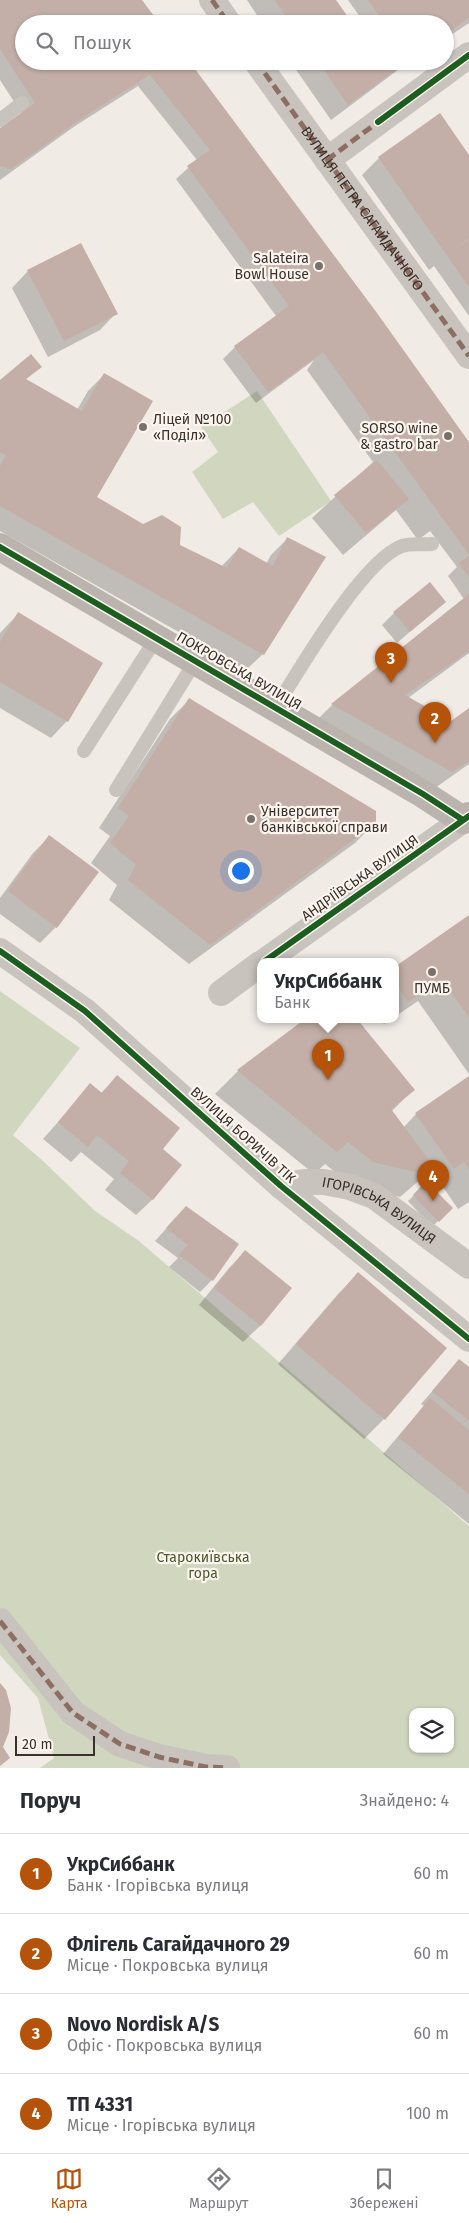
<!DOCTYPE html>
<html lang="uk">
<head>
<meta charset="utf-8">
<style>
	:root { --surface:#fff; --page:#f2f2f3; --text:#2b2b33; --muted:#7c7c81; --line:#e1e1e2; --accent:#b45309 }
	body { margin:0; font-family:"Fira Sans",sans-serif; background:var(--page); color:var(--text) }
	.controls { position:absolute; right:15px; bottom:15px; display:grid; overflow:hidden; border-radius:10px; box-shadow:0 1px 4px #0004 }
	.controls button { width:45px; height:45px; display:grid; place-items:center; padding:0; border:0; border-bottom:1px solid var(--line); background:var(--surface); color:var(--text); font:25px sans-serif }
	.scale { position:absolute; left:15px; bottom:12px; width:80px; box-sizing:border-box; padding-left:5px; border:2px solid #3b302b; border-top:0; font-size:14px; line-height:18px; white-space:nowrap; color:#3b302b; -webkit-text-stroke:4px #fbf5ee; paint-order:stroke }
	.you { position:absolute; left:240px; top:870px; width:18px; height:18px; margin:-12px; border:4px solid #fff; border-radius:50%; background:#1a73e8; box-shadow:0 0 0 8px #1a73e833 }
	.badge { display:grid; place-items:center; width:32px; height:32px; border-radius:50%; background:var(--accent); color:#fff; font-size:16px; font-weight:700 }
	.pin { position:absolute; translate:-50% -41px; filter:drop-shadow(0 1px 2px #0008) }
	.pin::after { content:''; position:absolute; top:26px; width:18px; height:15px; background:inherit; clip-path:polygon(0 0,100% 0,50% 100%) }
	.popup { position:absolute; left:257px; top:958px; width:142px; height:65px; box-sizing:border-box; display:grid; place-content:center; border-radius:10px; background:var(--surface); filter:drop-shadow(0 1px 4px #0005); font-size:16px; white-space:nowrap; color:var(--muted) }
	.popup b { font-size:19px; color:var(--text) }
	.popup::after { content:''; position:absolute; left:50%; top:100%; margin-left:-10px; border:10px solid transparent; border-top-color:var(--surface) }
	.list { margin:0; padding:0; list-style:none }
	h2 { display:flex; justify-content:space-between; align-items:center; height:65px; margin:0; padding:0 20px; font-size:21px }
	h2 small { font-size:16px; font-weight:400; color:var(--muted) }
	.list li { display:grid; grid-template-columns:32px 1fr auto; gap:15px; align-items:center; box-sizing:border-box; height:80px; padding:0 20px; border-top:1px solid var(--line) }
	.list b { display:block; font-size:19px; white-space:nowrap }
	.list p { margin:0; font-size:16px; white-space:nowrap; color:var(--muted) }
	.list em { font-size:16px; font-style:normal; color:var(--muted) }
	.icon { flex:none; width:28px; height:28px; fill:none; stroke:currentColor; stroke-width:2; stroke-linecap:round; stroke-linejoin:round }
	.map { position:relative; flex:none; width:469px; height:1768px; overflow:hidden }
	.search { position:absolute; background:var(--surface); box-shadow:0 1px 4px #0004; left:15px; right:15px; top:15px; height:55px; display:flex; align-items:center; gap:12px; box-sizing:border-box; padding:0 18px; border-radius:28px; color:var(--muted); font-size:19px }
	.sheet { height:385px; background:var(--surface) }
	nav { display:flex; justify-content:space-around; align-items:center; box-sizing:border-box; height:70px; border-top:1px solid var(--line); background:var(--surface); font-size:14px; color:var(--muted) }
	nav a { display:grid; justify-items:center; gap:2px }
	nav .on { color:var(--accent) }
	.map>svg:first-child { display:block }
</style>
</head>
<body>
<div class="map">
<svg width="469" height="1768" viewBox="0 0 469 1768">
	<rect width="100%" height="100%" fill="#f0ebe5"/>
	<path fill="#d1d6bf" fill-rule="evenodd" d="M257,391L331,501L279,536L253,502L223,519L192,472L218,452L201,427Z
		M0,991L80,1048L13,1135L43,1161L95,1211L139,1241L469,1526V1768H40L54,1758L38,1698L0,1655ZM413,1712H450V1749H413Z"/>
	<path fill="#0003" d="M0,0H141L24,24V61H187L375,312L469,444V653L408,698L451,722L469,709V764L435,788L316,721L332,705L464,599L448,576L457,567L430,531L418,540L396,510L343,555L312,518L373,462L307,370L314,360L256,403L223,359L235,347L276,316L176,179L197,160L138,86L75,126L0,180V130L22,114L0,80Z
		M247,0H334L351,24H263Z
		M348,0H469V23L445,39V24H365Z
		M290,61H410L331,120Z
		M469,157V316L434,266L429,270L362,175L379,158Z
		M28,271L116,313L100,330L48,357L12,288Z
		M40,367L25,380L77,410L88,391L104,375L95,497L178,546L221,567L239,548L266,564L271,555L287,539L263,654L246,670L0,531V382Z
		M444,602L397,643L382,625L394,613Z
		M18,614L67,721L51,738L0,708V633Z
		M190,699L375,823L355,843L189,964L109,900L117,885L91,863L110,836L99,828L170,719Z
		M49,837L56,927L40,943L0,914V898L33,853Z
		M469,916V1074L418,1001L396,1016V967Z
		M307,1019H356L413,1090L391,1112L403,1128L416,1114L469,1078V1202L458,1209L441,1184L433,1190L451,1208L432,1227L408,1201L426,1184L422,1178L400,1197L350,1184L325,1164L314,1174L215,1094L238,1071Z
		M381,1019H391L384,1024Z
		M117,1077L161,1150L153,1199L136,1215L105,1190L114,1179L81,1152L71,1162L43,1139L91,1085L101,1093Z
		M174,1220L212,1280L200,1292L169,1267L178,1258L155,1241Z
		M245,1252L290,1289L260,1326L243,1342L199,1305L229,1268Z
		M358,1274L445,1348L384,1419L364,1439L278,1364L338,1294Z
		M459,1361L469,1369V1524L383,1454L424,1406L421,1404Z"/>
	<path fill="#c3afa7" d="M0,0H142L160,24H24V61H189L377,313L469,442V555L323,352L268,392L234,346L289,306L187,166L210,150L150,75L88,114L11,169L0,166V128L35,103L0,49Z
		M275,0H336L353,24H291Z
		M368,0H469V18L445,34V24H385Z
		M318,61H408L348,105Z
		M440,113L469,155V238L454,249L469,239V287L378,157Z
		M81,243L118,314L64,341L27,270Z
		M31,354L42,367L26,379L82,411L104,373L153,401L97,497L143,524L162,515L181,527L180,545L227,568L239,547L273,566L287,537L326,557L264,655L0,506V466L6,455L0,452V380Z
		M377,460L409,499L366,533L334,495Z
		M469,556V578L459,563Z
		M430,582L446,602L410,632L393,612Z
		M469,594V651L405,695L451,721L469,708V761L452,772L331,704Z
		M18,612L103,663L68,722L0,682V642Z
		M189,698L376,811V823L210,945L128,880L136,865L110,843L129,816L118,808Z
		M49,835L99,872L57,928L8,891Z
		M469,915V1018L442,979L408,1002L396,984V966Z
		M305,1019H357L415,1090L391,1109L435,1168L424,1174L373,1162L348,1142L337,1152L237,1070Z
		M117,1075L180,1128L163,1149L182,1165L153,1200L120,1173L129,1161L97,1135L88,1147L58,1122L90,1083L102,1093Z
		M469,1076V1169L464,1162L454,1169L415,1113Z
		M426,1181L453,1208L439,1222L413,1195Z
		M186,1206L239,1244L213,1281L179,1255L188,1245L166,1228Z
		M245,1250L292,1288L261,1326L214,1288Z
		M358,1272L447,1348L385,1420L296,1344Z
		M459,1359L469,1367V1421L432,1391Z
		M430,1398L469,1430V1494L398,1437Z
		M0,1683L6,1690L11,1708L9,1732L3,1747L10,1758L0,1766Z"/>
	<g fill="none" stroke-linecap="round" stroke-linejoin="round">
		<path stroke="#c9c3be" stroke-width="14" d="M0,120L22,103
			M276,707C299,670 363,560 402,546C411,543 423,545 432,544
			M84,751L157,637
			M116,790L196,660"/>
		<g stroke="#c9c3be" stroke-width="26">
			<path d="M212,0L229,24"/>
			<path d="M256,61L469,356"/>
			<path d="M327,160L469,55"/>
			<path d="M0,951L85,1011L281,1186L469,1339"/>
			<path d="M265,961L463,820"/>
			<path d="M221,993L260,964"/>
			<path id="s1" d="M281,1186L304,1182H324L350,1187L374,1196L469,1266"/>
			<path d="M0,1621L73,1713L120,1744L159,1757L206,1767L227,1768"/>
		</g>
		<path stroke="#bab3ae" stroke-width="28" d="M0,547L423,794L463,820L469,816"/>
		<g stroke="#8d6e63" stroke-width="5" stroke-dasharray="10 5" stroke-linecap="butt">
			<path d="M212,0L229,24"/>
			<path id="s2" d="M256,61L469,356"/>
			<path d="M327,160L378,122"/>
			<path d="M0,1621L73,1713L120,1744L159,1757L206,1767L227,1768"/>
		</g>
		<defs>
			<path id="cycleway" d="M378,122L469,55
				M0,547L423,794L463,820
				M0,951L85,1011L281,1186L469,1339
				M265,961L469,816"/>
		</defs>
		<use href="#cycleway" stroke="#fbf5ee" stroke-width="9"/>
		<use href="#cycleway" stroke="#1b5e20" stroke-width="6"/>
	</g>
	<g fill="#7a716c" stroke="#fbf5ee" stroke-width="2">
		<circle cx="319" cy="266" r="5"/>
		<circle cx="143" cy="427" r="5"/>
		<circle cx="448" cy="436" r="5"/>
		<circle cx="251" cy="819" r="5"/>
		<circle cx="432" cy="972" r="5"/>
	</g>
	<g text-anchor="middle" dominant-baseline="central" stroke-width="4.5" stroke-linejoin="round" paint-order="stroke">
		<g font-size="14" fill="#3b302b" stroke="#fbf5ee">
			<text stroke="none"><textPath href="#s2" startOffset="182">ВУЛИЦЯ ПЕТРА САГАЙДАЧНОГО</textPath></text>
			<text transform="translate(239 671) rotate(30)">ПОКРОВСЬКА ВУЛИЦЯ</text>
			<text transform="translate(360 878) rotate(-35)">АНДРІЇВСЬКА ВУЛИЦЯ</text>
			<text transform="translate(243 1135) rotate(42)">ВУЛИЦЯ БОРИЧІВ ТІК</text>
			<text stroke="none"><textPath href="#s1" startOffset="106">ІГОРІВСЬКА ВУЛИЦЯ</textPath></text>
		</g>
		<g font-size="14" fill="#3b302b" stroke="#fbf5ee" text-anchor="end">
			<text x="309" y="258">Salateira<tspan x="309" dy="16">Bowl House</tspan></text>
			<text x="153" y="419" text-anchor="start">Ліцей №100<tspan x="153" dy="16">«Поділ»</tspan></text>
			<text x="438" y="428">SORSO wine<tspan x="438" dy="16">&amp; gastro bar</tspan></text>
			<text x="261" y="811" text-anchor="start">Університет<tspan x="261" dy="16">банківської справи</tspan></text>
			<text x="432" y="988" text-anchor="middle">ПУМБ</text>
		</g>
		<g font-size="14" fill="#4a5a2e" stroke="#fbf5ee">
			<text x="203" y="1557">Старокиївська<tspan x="203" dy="16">гора</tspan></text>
		</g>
	</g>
</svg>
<div class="controls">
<button><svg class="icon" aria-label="layers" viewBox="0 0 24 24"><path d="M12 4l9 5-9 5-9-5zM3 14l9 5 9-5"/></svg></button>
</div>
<div class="scale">20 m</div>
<div class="you"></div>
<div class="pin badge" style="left:328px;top:1080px">1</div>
<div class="popup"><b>УкрСиббанк</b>Банк</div>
<div class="pin badge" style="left:435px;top:743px">2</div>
<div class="pin badge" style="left:391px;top:683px">3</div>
<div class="pin badge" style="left:433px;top:1201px">4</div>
<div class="search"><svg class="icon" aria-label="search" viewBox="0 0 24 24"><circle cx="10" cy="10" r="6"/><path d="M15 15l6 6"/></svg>Пошук</div>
</div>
<section class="sheet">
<h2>Поруч<small>Знайдено: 4</small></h2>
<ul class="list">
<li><span class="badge">1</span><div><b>УкрСиббанк</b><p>Банк · Ігорівська вулиця</p></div><em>60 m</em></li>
<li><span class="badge">2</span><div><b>Флігель Сагайдачного 29</b><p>Місце · Покровська вулиця</p></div><em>60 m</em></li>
<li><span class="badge">3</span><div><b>Novo Nordisk A/S</b><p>Офіс · Покровська вулиця</p></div><em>60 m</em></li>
<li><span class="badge">4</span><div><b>ТП 4331</b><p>Місце · Ігорівська вулиця</p></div><em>100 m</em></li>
</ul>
</section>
<nav>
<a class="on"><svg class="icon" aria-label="map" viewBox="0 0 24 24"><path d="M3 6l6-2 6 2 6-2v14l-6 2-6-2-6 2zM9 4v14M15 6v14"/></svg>Карта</a>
<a><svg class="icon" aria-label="directions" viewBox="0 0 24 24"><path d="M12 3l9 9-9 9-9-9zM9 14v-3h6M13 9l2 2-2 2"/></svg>Маршрут</a>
<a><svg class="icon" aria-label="saved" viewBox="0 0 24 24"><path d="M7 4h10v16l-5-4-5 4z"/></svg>Збережені</a>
</nav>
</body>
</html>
